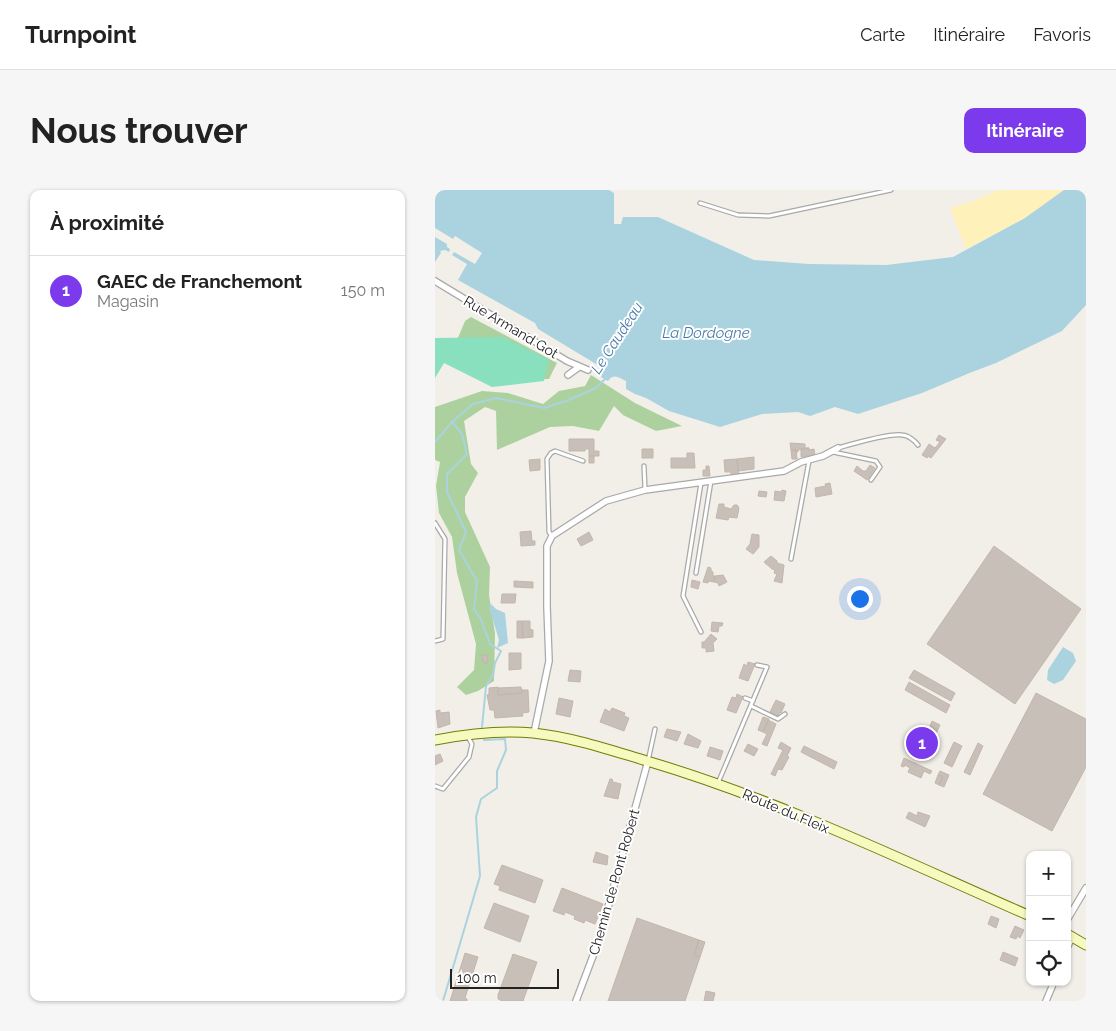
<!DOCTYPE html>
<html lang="fr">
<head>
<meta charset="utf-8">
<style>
	:root { --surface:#fff; --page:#f6f6f6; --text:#222; --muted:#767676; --line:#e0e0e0; --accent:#7c3aed }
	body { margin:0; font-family:Raleway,sans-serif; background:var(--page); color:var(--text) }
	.controls { position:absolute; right:15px; bottom:15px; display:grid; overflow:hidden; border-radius:10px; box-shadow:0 1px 4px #0004 }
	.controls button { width:45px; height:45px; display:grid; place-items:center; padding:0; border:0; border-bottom:1px solid var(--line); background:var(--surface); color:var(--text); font:25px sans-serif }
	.scale { position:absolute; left:15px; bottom:12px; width:109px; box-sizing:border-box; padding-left:5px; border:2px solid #222; border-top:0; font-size:14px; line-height:18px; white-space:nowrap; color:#222; -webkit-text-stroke:4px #fff; paint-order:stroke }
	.you { position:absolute; left:424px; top:408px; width:18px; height:18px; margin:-12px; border:4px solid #fff; border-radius:50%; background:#1a73e8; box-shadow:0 0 0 8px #1a73e833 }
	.badge { display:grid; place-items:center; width:32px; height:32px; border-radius:50%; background:var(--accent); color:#fff; font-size:16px; font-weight:700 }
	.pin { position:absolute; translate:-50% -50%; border:2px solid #fff; box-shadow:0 1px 5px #0006 }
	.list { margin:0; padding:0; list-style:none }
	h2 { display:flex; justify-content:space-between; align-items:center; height:65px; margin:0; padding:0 20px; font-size:21px }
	h2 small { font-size:16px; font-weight:400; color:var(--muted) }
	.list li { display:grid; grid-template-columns:32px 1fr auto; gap:15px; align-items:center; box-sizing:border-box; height:70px; padding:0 20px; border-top:1px solid var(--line) }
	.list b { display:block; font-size:19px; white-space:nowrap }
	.list p { margin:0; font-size:16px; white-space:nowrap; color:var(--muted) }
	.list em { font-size:16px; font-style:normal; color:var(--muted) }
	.icon { flex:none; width:28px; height:28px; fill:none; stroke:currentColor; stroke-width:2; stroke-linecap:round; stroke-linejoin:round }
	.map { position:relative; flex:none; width:651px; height:811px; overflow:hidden; border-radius:10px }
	header { display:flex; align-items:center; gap:30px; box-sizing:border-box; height:70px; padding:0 25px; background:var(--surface); border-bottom:1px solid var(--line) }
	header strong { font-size:24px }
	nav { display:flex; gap:28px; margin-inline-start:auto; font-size:18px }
	.intro { display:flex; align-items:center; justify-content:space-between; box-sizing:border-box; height:120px; padding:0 30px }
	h1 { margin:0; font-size:35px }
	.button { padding:12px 22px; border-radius:10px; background:var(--accent); color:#fff; font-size:18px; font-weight:700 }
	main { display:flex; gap:30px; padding:0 30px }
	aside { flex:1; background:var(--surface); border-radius:10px; box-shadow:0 1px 4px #0004 }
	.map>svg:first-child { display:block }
</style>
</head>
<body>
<header>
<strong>Turnpoint</strong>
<nav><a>Carte</a><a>Itinéraire</a><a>Favoris</a></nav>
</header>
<div class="intro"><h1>Nous trouver</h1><a class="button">Itinéraire</a></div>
<main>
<aside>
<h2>À proximité<small></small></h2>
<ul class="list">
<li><span class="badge">1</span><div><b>GAEC de Franchemont</b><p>Magasin</p></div><em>150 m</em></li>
</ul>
</aside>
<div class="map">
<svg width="651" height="811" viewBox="0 0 651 811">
	<rect width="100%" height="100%" fill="#f2efe9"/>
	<path fill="#add19e" d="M36,127L122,173L114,189H89L17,162L30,131Z
		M156,185L200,213L247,236L221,241L188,225L179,216L164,241L138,236L115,237L62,260L61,221L50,217L29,231L36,274L43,283L30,307V322L55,377L54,405L60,443L59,491L43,501L31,505L22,497L39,480L41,454L22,383L17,347L4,323L1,296L5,272L0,270V217L47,201L73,203L108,214L124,201L150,196Z"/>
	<path fill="#fff1ba" d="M564,0H629L590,28L531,59L515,18L536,12Z"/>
	<path fill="#88e0be" d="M68,147L114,170L109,191L57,197L9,173L0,188V148Z"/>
	<path fill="#aad3df" d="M0,0H174L179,3V34H186L188,27H223L319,70L374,74L451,75L518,67L590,28L629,0H651V115L627,141L561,173L537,182L487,203L423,224L400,217L375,226L363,222L327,224L285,237L234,221L211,208L200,204L191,199V191C184,187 178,183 173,191L166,187L168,181L166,177L103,139L100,133L23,90L32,74L17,65L19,62L40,74L47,63L20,46L18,49L0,38Z
		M0,47L12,54V57L15,59L14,62L10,60L5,61L6,63L0,72Z
		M56,414L61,419L70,423L73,453L62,458L64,450L54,417Z
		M628,457L638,463L641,471L628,490L619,494L612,490L613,480Z"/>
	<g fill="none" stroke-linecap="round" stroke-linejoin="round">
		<path stroke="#aad3df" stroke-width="2" d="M17,232L27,244L32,264L12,284V302L31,342L24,360L42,391L39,419L46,429L55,454L66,461L60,473L58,485L51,496L47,537
			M0,252L17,232L38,214L61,208L109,218L131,211L161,198L170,189
			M8,811L45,686L41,627L46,609L62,598V581L71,560L70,549L49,550"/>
	</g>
	<path fill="#c7bfb8" stroke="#c4b6ab" d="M504,245L511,249L496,268L493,266L492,268L487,265L494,254L500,258L505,252L501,250Z
		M134,249H159V261H164V266H154V259H150V261H134Z
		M355,253L370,254V258H374L363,260V262H361V260H356Z
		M374,258V260L379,259L380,265L366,267V259Z
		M207,259H218V268H207Z
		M356,260H361L362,269H357Z
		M252,263H259L260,278H236V268H252Z
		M154,266H159V273H154Z
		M319,267V279L303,281L302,269Z
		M105,269V280L95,281L94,270Z
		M302,269L304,285L296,286V282H290L289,270Z
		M435,275L440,278L432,290L419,281L422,276L428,281H431Z
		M271,276H274L275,286H268V280H271Z
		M395,293L397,304L381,307L380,298L391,296L390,294Z
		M347,300L351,301L349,311L339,310L340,301L346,302Z
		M324,301L332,302L331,307L323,306Z
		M284,314H289V317L296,319L299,315H302L304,318L302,328L294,327L293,330L281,328Z
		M96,341L97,351H100V355L86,356L85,342Z
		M154,342L158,350L146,356L142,349Z
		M317,344L324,345V357L318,364L311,359L315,354Z
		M559,356L646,419L580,514L492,454Z
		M336,366L342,371V373L349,375L347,393L339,391L342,384L339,383L340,380L337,379L329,372Z
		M273,377L276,378V381L278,382V386H280L279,392L273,391V393L268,392Z
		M288,385L292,392L284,396L283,393L279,392L280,386Z
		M257,390L265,392L263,399L256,397Z
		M79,391L98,392V398L79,397Z
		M67,404H81L80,413H66Z
		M82,431H87L88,448H82Z
		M87,431H95V439L98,440V447L88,448Z
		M277,432L288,433L287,436H284L283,442L276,441Z
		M276,444L282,449L278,453L279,461L271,462V458H267V452H269Z
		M74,463H86V479L74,480Z
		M47,465H52L53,473H48Z
		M313,472L320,474L313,491L304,488L309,474L312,476Z
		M135,480L146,481L145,492L133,491Z
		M479,480L520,503L516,511L474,488Z
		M474,492L515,515L511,523L470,500Z
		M63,497V505L87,503V500H93L94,522L87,523L88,526L60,528L59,520H55L52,505L54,504V498Z
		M86,497L87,503L63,505V498Z
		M601,503L651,529V577L617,641L548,604Z
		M302,504L308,507L301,523L292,520L297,507L301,508Z
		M124,508L138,511L135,527L121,524Z
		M341,510L350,514L346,523L345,522L343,526L335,522Z
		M177,518L190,523L189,526L194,528L189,541L165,532L170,519L175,522Z
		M5,520V523L14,522L15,534L3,538L1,521Z
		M328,527L334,529L328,542L323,540Z
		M333,530L341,534L332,556L327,554L332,544L328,542Z
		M497,531L505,535L499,548L501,550L491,570L473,561L483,540L492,544Z
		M232,539L246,542L242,551L229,547Z
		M253,544L266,551L263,558L249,554Z
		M346,552L356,558L352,566L354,567L347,580L343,579L340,586L336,584L348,560L343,558Z
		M519,552L527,556L517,577L509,573Z
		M543,553L548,556L535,585L529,582Z
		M313,554L323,559L319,566L309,561Z
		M369,556L402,572L399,579L366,562Z
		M275,557L288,561L285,570L272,566Z
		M5,564L8,571L0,575V566Z
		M469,568L497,581L495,584L489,581L486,588L473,582L475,578L470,575L469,577L466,576Z
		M505,581L514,585L509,597L504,595L508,587L503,585Z
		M503,585L508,587L504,595L500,593Z
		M175,589H177L178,592L186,594L183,609L169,606Z
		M474,622L482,626L483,622L495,626L490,637L471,628Z
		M161,662L173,666L172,675L158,672Z
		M67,675L108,690L100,713L64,700L65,696L59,694Z
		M127,698L168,714L160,734L150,730L149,733L139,729L140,726L130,722L129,725L118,721Z
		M59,713L94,726L85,752L49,738Z
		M556,726L564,729L561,738L553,734Z
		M202,728L264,750L259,765L265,767L250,811H173Z
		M580,736L589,740L585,748L582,746L581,749L575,747Z
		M264,750L270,752L265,767L259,765Z
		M568,762L583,768L580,776L565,770Z
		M30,763L43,767L30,808L32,809V811H15Z
		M78,764L102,772L88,811H67L63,809V805Z
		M271,801L280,803L278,811H269Z"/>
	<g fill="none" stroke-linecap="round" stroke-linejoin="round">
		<defs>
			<path id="lane" d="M265,13L303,25L334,26L456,0
				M403,258C417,254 454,243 467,245C473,245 480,251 483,255
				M398,262L441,271L445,277L436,290
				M209,276L210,299
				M0,333L10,349L8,449L0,451
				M117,346L114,342L112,269L116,263L120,261L148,271
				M356,369L374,271
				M261,383L276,291
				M266,442L248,406L266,293
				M310,508L318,511
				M316,516L343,529L350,524
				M213,571L220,539
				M283,593L332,477L322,475
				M0,596L8,599L34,567L37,554L33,547"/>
			<path id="street" d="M0,91L132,171L153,180
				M133,185L144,177
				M99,543L114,471L112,417V356L117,346L171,311L210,300L349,281L366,272L388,266L403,258
				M632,730L651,698
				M632,758L637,747
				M141,811L164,750L213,571
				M611,811L619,792"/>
			<path id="secondary" d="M0,550C32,544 65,540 98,543C137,547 175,560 212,571C344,610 469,671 595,726
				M632,744L651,755"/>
		</defs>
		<use href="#lane" stroke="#a9a9a9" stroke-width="5.5"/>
		<use href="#street" stroke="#a9a9a9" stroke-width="8"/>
		<use href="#secondary" stroke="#707d05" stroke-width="11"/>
		<use href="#lane" stroke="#fff" stroke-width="3"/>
		<use href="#street" stroke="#fff" stroke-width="5.5"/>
		<use href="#secondary" stroke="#f7fabf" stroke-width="9"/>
	</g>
	<g text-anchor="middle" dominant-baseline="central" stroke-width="4" stroke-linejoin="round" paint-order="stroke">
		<g font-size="14" fill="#222" stroke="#fff">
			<text transform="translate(76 137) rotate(31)">Rue Armand Got</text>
			<text transform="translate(351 621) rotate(23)">Route du Fleix</text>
			<text transform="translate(179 692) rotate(-74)">Chemin de Pont Robert</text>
		</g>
		<g font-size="15" font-style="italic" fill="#4a7aab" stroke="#fff">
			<text x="271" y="143">La Dordogne</text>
			<text transform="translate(182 148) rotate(-57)">Le Caudeau</text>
		</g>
	</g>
</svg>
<div class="controls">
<button>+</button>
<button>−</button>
<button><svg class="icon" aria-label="locate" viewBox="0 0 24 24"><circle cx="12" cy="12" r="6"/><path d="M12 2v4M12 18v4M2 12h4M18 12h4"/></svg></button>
</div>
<div class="scale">100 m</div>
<div class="you"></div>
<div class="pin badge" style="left:487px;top:553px">1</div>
</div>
</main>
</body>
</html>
